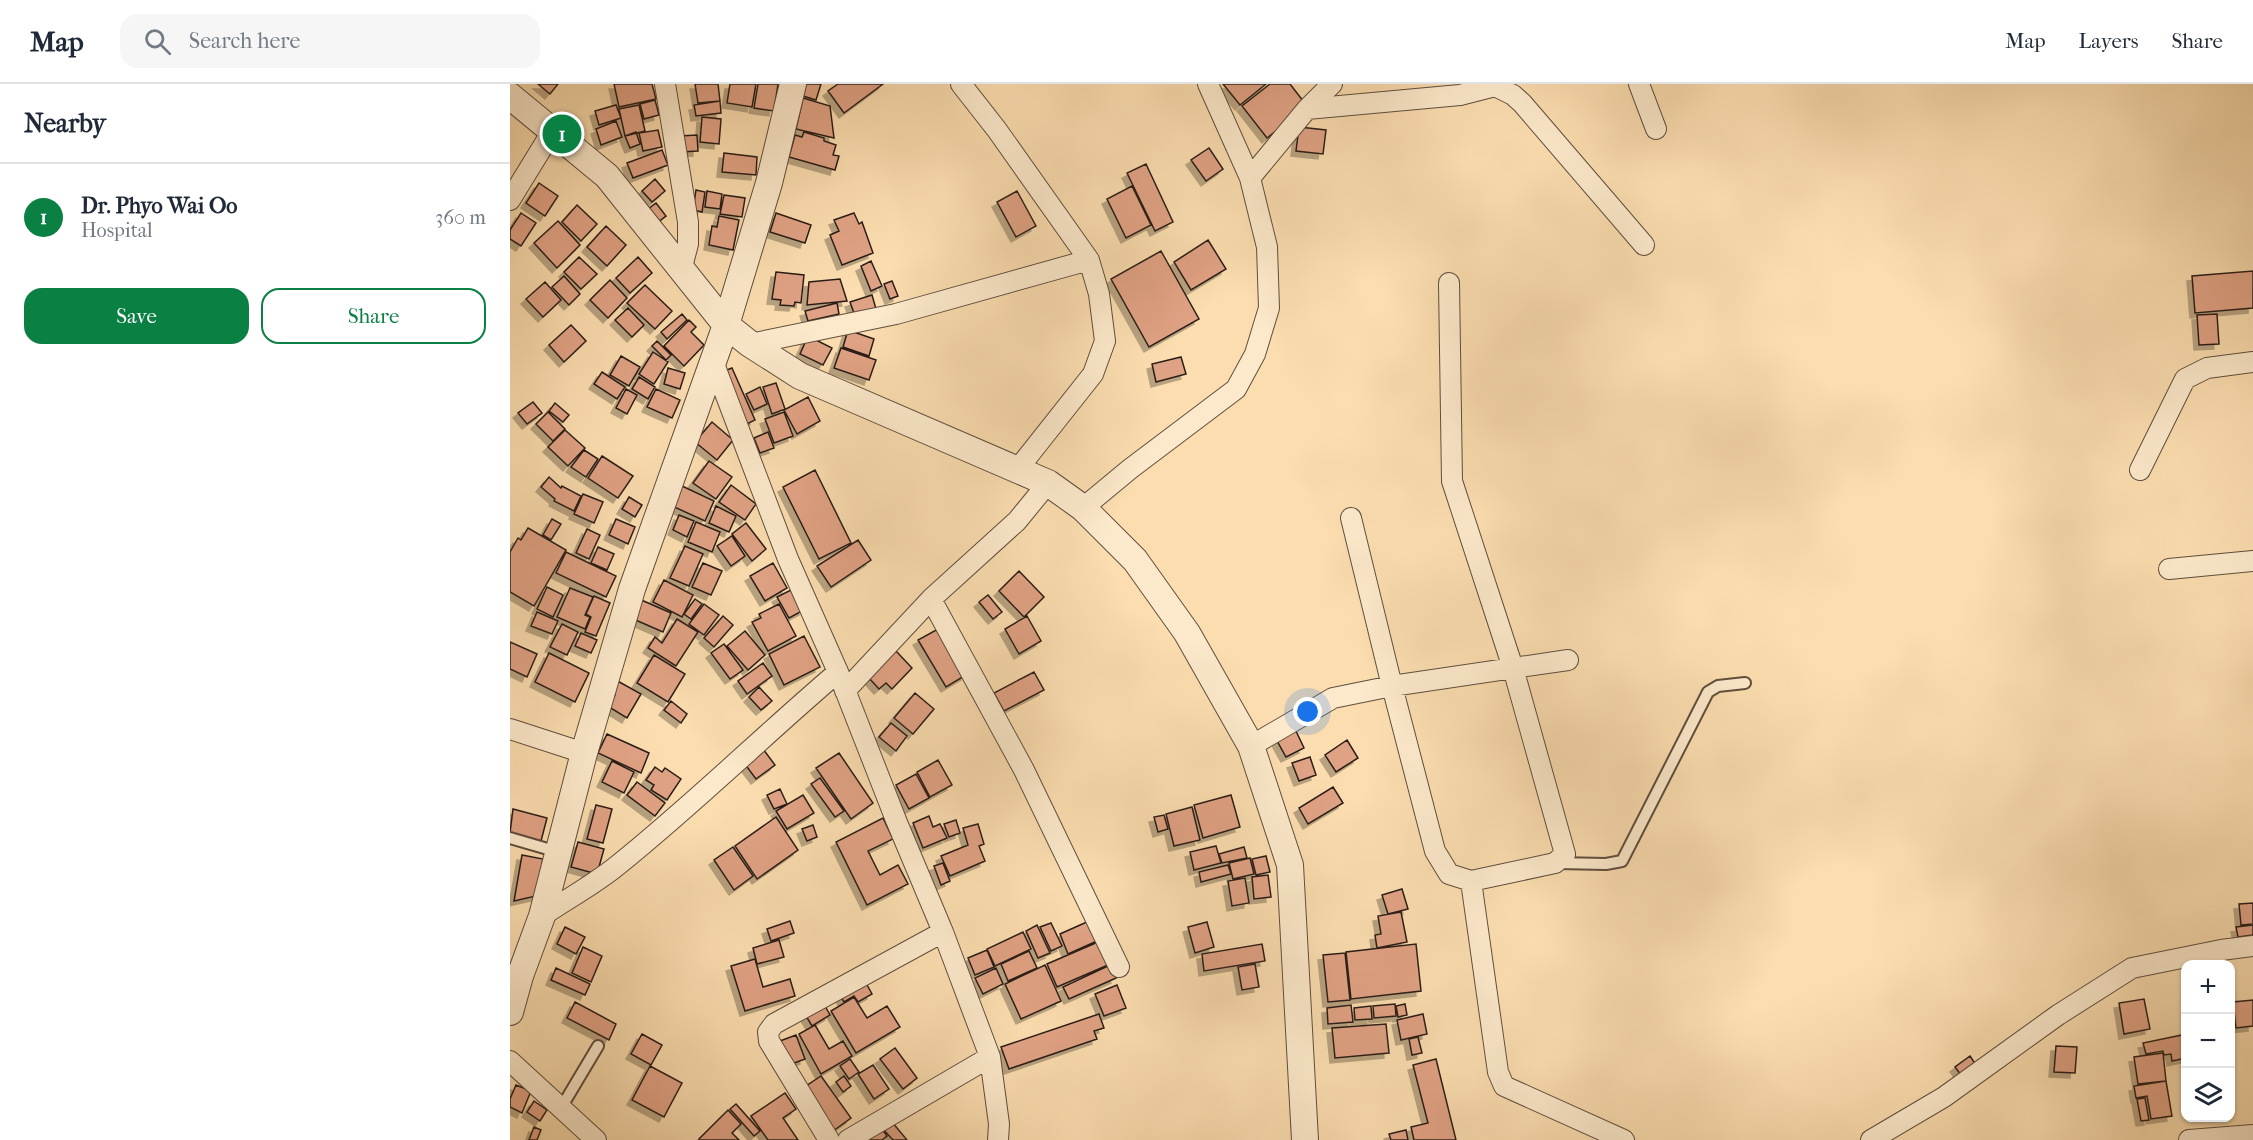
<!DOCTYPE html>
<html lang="en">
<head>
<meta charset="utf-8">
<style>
	:root { --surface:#fff; --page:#f6f6f7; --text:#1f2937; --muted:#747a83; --line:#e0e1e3; --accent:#0b8043 }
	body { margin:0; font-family:"IM FELL French Canon",serif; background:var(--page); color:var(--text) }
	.controls { position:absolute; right:18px; bottom:18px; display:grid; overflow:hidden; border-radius:12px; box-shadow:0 2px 4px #0004 }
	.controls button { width:54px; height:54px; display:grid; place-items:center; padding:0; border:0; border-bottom:2px solid var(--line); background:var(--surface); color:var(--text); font:30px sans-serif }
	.you { position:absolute; left:798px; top:628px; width:21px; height:21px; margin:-15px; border:4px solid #fff; border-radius:50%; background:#1a73e8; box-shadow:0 0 0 9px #1a73e833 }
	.badge { display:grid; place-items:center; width:39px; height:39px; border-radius:50%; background:var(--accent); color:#fff; font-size:20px; font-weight:700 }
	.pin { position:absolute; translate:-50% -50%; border:3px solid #fff; box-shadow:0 2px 6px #0006 }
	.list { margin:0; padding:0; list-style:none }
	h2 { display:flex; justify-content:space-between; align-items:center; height:78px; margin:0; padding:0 24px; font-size:26px }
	h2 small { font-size:20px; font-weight:400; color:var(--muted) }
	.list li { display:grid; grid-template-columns:39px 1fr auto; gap:18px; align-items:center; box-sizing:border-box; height:108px; padding:0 24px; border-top:2px solid var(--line) }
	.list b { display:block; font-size:22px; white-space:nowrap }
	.list p { margin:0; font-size:20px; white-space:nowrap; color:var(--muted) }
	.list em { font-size:20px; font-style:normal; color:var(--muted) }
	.actions { display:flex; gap:12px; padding:18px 24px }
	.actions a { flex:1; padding:14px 0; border:2px solid var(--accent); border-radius:18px; text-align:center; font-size:21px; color:var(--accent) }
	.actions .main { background:var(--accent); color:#fff }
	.icon { flex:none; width:33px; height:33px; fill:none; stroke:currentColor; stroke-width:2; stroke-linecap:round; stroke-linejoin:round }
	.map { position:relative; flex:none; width:1743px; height:1056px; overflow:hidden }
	header { display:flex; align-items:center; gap:36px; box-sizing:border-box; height:84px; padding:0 30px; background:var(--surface); border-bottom:2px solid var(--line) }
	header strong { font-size:28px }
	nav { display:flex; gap:33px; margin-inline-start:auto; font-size:21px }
	.search { width:420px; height:54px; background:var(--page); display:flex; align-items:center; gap:15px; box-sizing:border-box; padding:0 21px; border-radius:18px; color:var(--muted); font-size:22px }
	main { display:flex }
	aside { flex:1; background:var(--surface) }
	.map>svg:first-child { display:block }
</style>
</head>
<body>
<header>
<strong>Map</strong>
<div class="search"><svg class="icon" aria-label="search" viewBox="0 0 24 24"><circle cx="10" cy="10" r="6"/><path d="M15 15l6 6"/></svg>Search here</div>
<nav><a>Map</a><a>Layers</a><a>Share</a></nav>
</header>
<main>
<aside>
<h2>Nearby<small></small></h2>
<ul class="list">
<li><span class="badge">1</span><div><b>Dr. Phyo Wai Oo</b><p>Hospital</p></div><em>360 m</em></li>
</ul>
<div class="actions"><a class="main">Save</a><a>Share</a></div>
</aside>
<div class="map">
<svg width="1743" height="1056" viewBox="0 0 1743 1056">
	<defs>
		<filter id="shadow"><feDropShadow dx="-5" dy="5" stdDeviation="0" flood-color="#0004"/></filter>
	</defs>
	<rect width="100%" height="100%" fill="#fbddaf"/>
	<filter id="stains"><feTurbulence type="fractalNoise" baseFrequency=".00333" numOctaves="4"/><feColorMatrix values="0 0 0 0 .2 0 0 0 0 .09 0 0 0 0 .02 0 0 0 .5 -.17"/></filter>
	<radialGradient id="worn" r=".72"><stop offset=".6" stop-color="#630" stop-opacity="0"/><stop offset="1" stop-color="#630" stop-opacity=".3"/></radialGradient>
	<path fill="#e0a284" stroke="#2b1f19" stroke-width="1.5" filter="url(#shadow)" d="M28,0H48L40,10Z
		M104,0H142L146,15L109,23Z
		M185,0H208L210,17L188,19Z
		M220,0H246L242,23L217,19Z
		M248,0H268L264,27L244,24Z
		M296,0H311L306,16L293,12Z
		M328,0H373L334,29L318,7Z
		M713,0H756L730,21Z
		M760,0H780L797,22L757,54L732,22Z
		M293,14L320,22L324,54L286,45Z
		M145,16L149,31L134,35L130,20Z
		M210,17L211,29L186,32L184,21Z
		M106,21L111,34L89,41L85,27Z
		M129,21L135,47L115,52L109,25Z
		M192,33L211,35L209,60L190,58Z
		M106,37L112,53L91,61L86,45Z
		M789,43L816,46L813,70L786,67Z
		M148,46L152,63L133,67L129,49Z
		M126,48L130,60L120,64L115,52Z
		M294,48L314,54V57L326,61L323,71L329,72L325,86L279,73L285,51L292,53Z
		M187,51L188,67L171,68L170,52Z
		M699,64L713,85L696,97L681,76Z
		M152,66L158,81L123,94L117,79Z
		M214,69L247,73L246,91L212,88Z
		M636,80L663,138L645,147L617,89Z
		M145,95L155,107L142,118L132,107Z
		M29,99L48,112L35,132L16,119Z
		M622,102L641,141L616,154L597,115Z
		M186,106L195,108L192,128L183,126Z
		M197,107L212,110L210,125L195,123Z
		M507,107L526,142L506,153L487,118Z
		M214,111L235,114L232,133L210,130Z
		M146,119L156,132L143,142L133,129Z
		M67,121L87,140L71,157L52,138Z
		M11,129L26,139L11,162L0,155V146Z
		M266,129L301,141L295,159L260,148Z
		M344,129L349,140L352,138L363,169L332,181L320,151L329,147L324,136Z
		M209,132L229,136L223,166L199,161L202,142L207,143Z
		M48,137L70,161L47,184L24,159Z
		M96,142L116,161L97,182L77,163Z
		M698,156L716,185L681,206L664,178Z
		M651,167L689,235L639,263L601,195Z
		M69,173L87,190L71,205L54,188Z
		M128,173L142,189L120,209L106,194Z
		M361,177L372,202L361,207L351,182Z
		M1743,187V224L1685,229L1682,192Z
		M266,188L294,191L291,219L285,218L284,222L270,221L271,216L262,215Z
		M54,192L70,210L59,221L42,203Z
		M330,195L337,217L297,221L299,198Z
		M100,196L117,214L98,234L80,216Z
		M382,197L388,212L380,215L374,200Z
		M35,198L51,216L33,233L16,215Z
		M135,201L162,227L145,245L117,219Z
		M362,211L366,225L345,232L340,218Z
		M327,219L329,230L298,237L295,227Z
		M118,224L134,241L122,253L105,236Z
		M172,230L177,236L157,255L151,248Z
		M1707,230L1709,260L1689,261L1687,231Z
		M179,236L186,243L181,248L194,261L174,282L154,262Z
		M61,241L76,257L54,278L39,261Z
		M338,246L364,255L359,272L333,263Z
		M298,252L322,264L313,281L290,270Z
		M147,257L161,271L156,276L142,262Z
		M331,264L366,276L359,296L324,284Z
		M143,268L158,278L144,300L129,290Z
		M111,272L130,283L119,302L100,291Z
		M671,273L676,290L646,298L642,280Z
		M158,284L175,289L170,305L154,300Z
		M222,284L245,336L237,340L214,287Z
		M92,288L115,303L107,315L84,300Z
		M129,293L145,303L138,315L122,305Z
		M266,299L275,325L262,330L253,303Z
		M250,303L257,320L244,326L236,310Z
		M116,305L127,311L117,330L106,324Z
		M146,305L170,316L162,334L137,323Z
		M298,313L310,337L287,350L274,326Z
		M23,318L32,329L17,340L8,329Z
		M45,319L59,331L53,338L39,327Z
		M38,328L55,345L43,357L26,340Z
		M274,328L283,352L264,359L255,335Z
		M202,338L223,356L207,376L185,358Z
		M55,346L75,364L58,382L38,363Z
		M258,348L264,364L250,369L244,354Z
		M74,366L88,375L76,393L61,383Z
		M92,372L123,392L108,414L78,394Z
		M199,377L222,393L206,415L183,399Z
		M305,386L341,459L309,475L273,403Z
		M39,393L51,404L52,402L71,412L64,427L44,417L45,415L31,403Z
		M221,401L246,420L235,436L209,418Z
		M172,402L204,417L195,437L162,422Z
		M73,410L93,418L84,439L64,430Z
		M119,413L132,421L125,433L112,425Z
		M206,422L226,432L219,448L199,439Z
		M169,431L184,437L177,453L163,446Z
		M42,435L51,440L41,456L33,451Z
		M106,435L125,443L118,460L99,451Z
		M186,438L210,448L202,468L178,458Z
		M236,439L256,465L242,477L222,450Z
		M18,444L56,466L24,522L0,508V468L8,454L11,456Z
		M77,445L90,451L79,475L66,469Z
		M222,452L235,472L221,482L207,462Z
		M348,456L361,476L321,503L307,482Z
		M175,462L193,470L179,502L160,494Z
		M88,463L104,470L97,486L81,479Z
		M56,468L106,492L96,513L46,489Z
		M193,479L212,487L201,511L182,503Z
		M263,479L277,504L255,517L240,492Z
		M509,487L534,513L514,533L489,507Z
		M154,496L183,511L172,533L143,518Z
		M37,503L53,511L43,533L27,525Z
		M60,504L83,513L75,531L80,533L75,545L47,533Z
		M283,505L294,526L279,534L267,513Z
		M478,511L492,528L483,535L469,518Z
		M84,512L100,519L86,552L75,548L81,533L76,530Z
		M129,515L161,529L153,548L121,534Z
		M185,515L192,520L181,535L174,530Z
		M194,520L209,531L194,551L179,540Z
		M269,520L286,552L258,567L242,538L251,534L249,530Z
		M27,528L48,537L42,550L21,542Z
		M213,532L223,541L204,563L194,554Z
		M517,532L531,557L509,570L495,545Z
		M167,535L188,548L166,582L138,564L145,553L152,559Z
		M52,540L68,548L57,571L40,563Z
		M428,545L456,591L436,603L408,556Z
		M235,547L255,571L238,586L217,562Z
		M71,549L87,556L81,569L65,562Z
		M294,552L310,583L274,601L259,570Z
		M0,558L27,570L17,593L0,585Z
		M214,560L233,586L220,595L201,569Z
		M386,567L402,584L382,605L376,599L369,605L359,594Z
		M39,569L79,589L65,618L25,598Z
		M144,571L175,590L158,618L127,599Z
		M253,579L262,592L237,610L228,597Z
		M524,588L534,606L494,627L484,609Z
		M104,595L131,610L117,634L99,623L105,611L98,607Z
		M249,603L262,617L251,626L239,613Z
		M405,609L424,625L403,650L384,634Z
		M161,617L177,630L171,639L154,626Z
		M381,639L397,652L386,667L369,653Z
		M785,645L794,664L776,673L766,655Z
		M97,650L139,669L131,689L88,669Z
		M837,656L848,674L826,688L815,671Z
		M253,665L265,681L246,695L234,679Z
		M329,669L363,719L341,735L306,684Z
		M800,673L806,691L789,697L782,679Z
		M428,676L442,701L420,713L407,688Z
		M102,677L124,688L114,709L92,698Z
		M145,683L152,688L155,684L171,695L157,716L141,706L144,701L136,696Z
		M406,690L419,714L399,725L386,701Z
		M310,694L334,727L325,733L301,700Z
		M127,698L155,719L145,732L117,711Z
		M823,703L833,719L798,740L789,724Z
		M270,705L277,720L264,725L257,711Z
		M293,711L304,729L277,745L266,727Z
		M721,711L730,743L693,754L684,721Z
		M86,721L102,725L93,759L77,755Z
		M682,723L690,756L664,762L656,730Z
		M3,725L37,734L31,757L0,749Z
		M654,731L658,745L648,748L644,733Z
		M419,732L423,743L430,740L437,754L413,764L403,739Z
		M266,733L288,766L247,795L225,762Z
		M373,734L383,755L358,767L370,791L388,781L398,800L357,821L326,758Z
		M446,736L450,749L439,753L434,740Z
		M468,740L474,760L469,762L475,777L440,792L431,772L458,761L453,744Z
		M303,741L307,753L297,757L292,745Z
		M68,758L94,765L87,790L61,783Z
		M706,762L711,779L684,786L680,768Z
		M223,763L243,792L224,806L204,776Z
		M734,763L737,774L712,779L709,770Z
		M12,771L33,775L26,812L4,817Z
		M756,772L760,788L746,791L742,775Z
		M740,774L744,790L723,795L719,779Z
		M433,779L440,797L431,801L424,782Z
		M718,781L721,790L691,798L689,788Z
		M758,791L761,813L744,815L742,793Z
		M735,794L739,819L722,822L718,797Z
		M892,805L898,825L878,830L872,811Z
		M1743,819V840L1731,841L1729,820Z
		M891,828L897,858L867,864L865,851L871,850L868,832Z
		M280,837L284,849L261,857L257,845Z
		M579,837L587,857L558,870L550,850Z
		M697,838L704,863L685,869L678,843Z
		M541,839L552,862L541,867L530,843Z
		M527,841L540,869L528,874L516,847Z
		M1743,841V851L1728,853L1726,843Z
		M55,843L75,853L66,870L47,860Z
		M513,848L521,865L485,882L477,865Z
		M269,856L274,873L247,880L243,864Z
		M588,858L598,881L547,903L537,880Z
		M752,860L755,877L694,887L692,870Z
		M906,860L911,907L841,915L836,868Z
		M73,863L92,872L81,898L62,889Z
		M477,866L484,883L465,891L458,874Z
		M519,867L527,884L498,897L491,880Z
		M835,869L840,916L818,918L813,871Z
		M245,875L253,903L280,895L285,912L235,927L221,882Z
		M745,880L749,903L732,906L728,883Z
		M535,881L551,917L511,935L495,900Z
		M600,881L606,894L559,915L553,903Z
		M46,884L80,900L75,911L41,896Z
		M486,884L493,900L473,910L465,894Z
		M356,899L362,910L348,918L344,912L334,918L331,913Z
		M607,901L616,924L594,932L585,910Z
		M344,913L357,934L377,922L390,943L346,969L321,927Z
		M1634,915L1640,945L1614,950L1609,919Z
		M1743,916V942L1726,944L1723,918Z
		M65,918L106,940L99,956L57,934Z
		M885,920L886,932L864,934L863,922Z
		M895,920L897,931L888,933L886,922Z
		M841,921L843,938L818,940L817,924Z
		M315,922L320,931L302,942L296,932Z
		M861,922L862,935L845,936L844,924Z
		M589,930L594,944L584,947L587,955L499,985L491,963Z
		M913,930L917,950L891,956L887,936Z
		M876,940L879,969L825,974L822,944Z
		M305,941L319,965L333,957L342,972L311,990L289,950Z
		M132,950L152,961L141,981L121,970Z
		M286,951L295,975L279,981L270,957Z
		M1672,951L1676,974L1662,977L1661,970L1654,971L1653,967L1636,970L1633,959Z
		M908,953L912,969L902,971L899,955Z
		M1546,962L1567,963L1565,989L1544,988Z
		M385,964L407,994L393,1005L370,975Z
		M1653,969L1656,997L1628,1000L1624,973Z
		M1460,972L1468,984L1454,995L1445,983Z
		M340,975L349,988L339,995L330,982Z
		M926,975L946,1056H904L901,1043L918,1039L903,981Z
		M363,981L379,1005L364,1015L348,990Z
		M140,982L172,999L154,1033L122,1016Z
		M311,992L341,1034L323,1047L293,1004Z
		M334,992L341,1002L333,1008L326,998Z
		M1656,997L1662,1032L1641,1035L1637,1012L1626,1014L1624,1002Z
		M6,1001L21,1007L12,1029L0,1023V1015Z
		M275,1009L286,1025L273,1034L288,1056H258L241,1032Z
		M1635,1014L1639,1036L1631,1037L1627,1015Z
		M24,1017L37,1026L30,1037L17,1028Z
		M226,1020L250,1047L244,1052L220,1025Z
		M218,1026L231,1040L222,1049L229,1056H190L189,1055Z
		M382,1038L397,1056H383L373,1045Z
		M369,1041L377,1052L372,1056H353Z
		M24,1043L31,1046L27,1056H19Z
		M896,1046L898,1056H881L879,1050Z"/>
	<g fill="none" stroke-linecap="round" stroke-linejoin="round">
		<defs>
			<path id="service" d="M0,754L48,768
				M1047,779L1096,780L1112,777L1198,608L1208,602L1235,599
				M51,1024L88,962"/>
			<path id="minor" d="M155,0L178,138V160L172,183
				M451,0L487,46L579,176L589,210L595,257L583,290L507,386
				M1129,0L1146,45
				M797,25L950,11L985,2L1003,11L1012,19L1134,161
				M740,94L797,25L822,0
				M0,116L43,46
				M939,199L942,397L1003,584L1055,770L1045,779L961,797
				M240,260L386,230L579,176
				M204,280L278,475L328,588L386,736L433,848L480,973L489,1040L488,1056
				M1630,386L1675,295L1697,284L1743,278
				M573,424L620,385L726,305L745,270L759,224L757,163L740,94L698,0
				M841,434L882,602L925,767L939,790L961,797L988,988L994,1002L1114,1056
				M1659,485L1743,477
				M421,515L514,686L609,883
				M335,607L421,515L507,437L538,399
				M0,645L74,669
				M741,662L823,614L882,602L1058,576
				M32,832C57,815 85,800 108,781C184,720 254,651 328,588
				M1703,873L1711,866L1743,862
				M0,977L86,1056
				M319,1056L259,957L258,948L264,940L433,848
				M338,1056L480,973
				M1361,1056L1434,1013L1548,931L1622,884L1711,866
				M1679,1056L1743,1051"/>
			<path id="tertiary" d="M0,12L97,92L216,241L240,260L290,292L538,399L573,424L625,476L677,549L741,662L780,781L795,1056
				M0,928L10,892L32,832L74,669L122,505L216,241L259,99L283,0"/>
		</defs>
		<use href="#service" stroke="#5f4e3e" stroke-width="14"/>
		<use href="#minor" stroke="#5f4e3e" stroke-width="22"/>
		<use href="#tertiary" stroke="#5f4e3e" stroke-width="28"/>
		<use href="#service" stroke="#fce9cb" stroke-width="10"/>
		<use href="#minor" stroke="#fce9cb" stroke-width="20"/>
		<use href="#tertiary" stroke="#fce9cb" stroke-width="26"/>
	</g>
	<rect width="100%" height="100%" filter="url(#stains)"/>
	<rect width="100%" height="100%" fill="url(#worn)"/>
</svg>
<div class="controls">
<button>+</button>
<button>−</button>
<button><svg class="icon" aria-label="layers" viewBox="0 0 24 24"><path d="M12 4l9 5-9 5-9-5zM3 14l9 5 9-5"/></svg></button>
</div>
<div class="you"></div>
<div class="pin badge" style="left:52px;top:50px">1</div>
</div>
</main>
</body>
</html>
